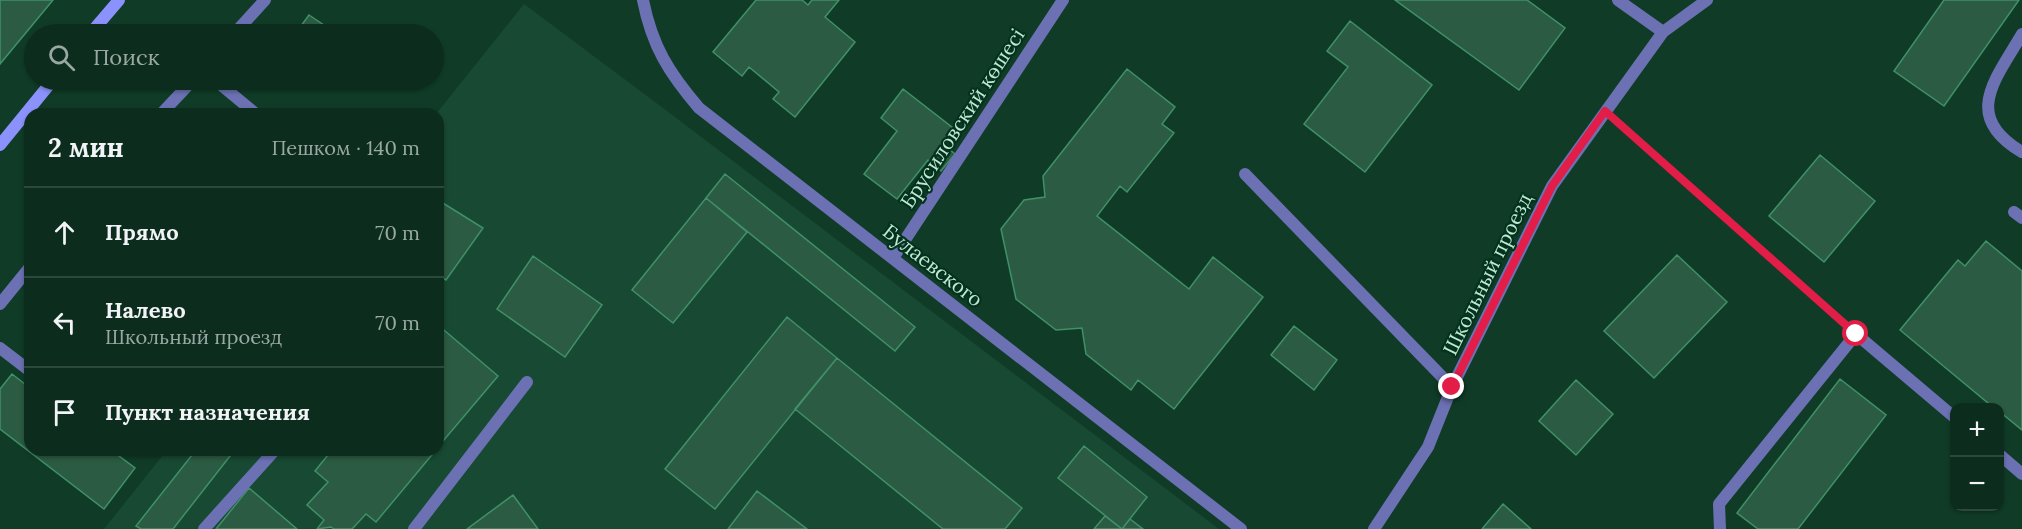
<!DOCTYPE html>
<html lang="ru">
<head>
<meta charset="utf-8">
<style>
	:root { --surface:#0c2d1d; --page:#153526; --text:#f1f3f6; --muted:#9aa8a4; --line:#2c493b }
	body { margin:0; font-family:Lora,serif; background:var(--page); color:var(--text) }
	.controls { position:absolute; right:18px; bottom:18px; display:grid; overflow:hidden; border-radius:12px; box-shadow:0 2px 4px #0004 }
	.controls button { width:54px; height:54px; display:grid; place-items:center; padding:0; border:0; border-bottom:2px solid var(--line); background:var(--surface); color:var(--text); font:30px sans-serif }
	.stop { position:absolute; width:18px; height:18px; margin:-14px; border:4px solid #e11d48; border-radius:50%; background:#fff }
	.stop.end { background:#e11d48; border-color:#fff; box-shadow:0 2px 6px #0008 }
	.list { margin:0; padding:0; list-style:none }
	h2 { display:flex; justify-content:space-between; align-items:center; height:78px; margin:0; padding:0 24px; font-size:26px }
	h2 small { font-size:20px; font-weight:400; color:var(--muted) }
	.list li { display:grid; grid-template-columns:39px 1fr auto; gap:18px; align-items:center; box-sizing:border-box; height:90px; padding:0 24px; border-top:2px solid var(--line) }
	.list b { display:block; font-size:22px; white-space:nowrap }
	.list p { margin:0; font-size:20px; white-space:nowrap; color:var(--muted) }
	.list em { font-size:20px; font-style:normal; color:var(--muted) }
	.icon { flex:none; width:33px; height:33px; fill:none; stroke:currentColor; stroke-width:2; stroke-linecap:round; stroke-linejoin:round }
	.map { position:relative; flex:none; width:2022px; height:529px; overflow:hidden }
	.search { position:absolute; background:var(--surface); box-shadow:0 2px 4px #0004; left:24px; top:24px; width:420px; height:66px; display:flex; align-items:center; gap:15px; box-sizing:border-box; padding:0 21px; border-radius:33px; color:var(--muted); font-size:22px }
	.panel { position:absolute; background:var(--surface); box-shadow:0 2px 4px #0004; left:24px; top:108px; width:420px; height:348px; border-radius:18px }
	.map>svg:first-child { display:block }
</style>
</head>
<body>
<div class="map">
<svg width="2022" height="529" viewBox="0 0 2022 529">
	<rect width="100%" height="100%" fill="#103c27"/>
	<path fill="#184932" d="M524,4L667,111L1219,529H104L167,450H438L436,114Z"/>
	<path fill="#2b5b42" stroke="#3f9168" stroke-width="1.5" d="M0,0H53L0,64Z
		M756,0H802L808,5L812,0H839L825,17L855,42L795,117L773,99L779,92L749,67L742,76L713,52Z
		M1395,0H1527L1565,28L1519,90Z
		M1944,0H2019L1944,106L1894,71Z
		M309,15L336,33L335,34H295Z
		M1350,21L1432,85L1365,172L1304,124L1348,67L1327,51Z
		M1127,69L1175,107L1162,124L1174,133L1127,192L1120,186L1097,216L1189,289L1213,257L1263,297L1174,409L1138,380L1131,390L1086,354L1082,328L1056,330L1016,299L1001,229L1024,200L1045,197L1043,176Z
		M903,89L953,128L942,143L955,154L941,171L928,160L897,199L864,174L897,131L881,118Z
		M1820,155L1875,201L1824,262L1769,216Z
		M725,174L915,327L895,351L706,198Z
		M706,198L747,232L673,323L632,290Z
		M438,200L483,228L446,280L438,275Z
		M1986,241L2022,271V430L2000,412V408H1994L1900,330L1958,260L1965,266Z
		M1677,255L1727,302L1654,378L1604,331Z
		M533,256L602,305L565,357L497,309Z
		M787,317L837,358L715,509L665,469Z
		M438,325L498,376L438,447Z
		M1294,326L1337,360L1314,390L1271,355Z
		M837,358L1022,508L1005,529H943L795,409Z
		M12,374L30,388V450H111L135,468L104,509L0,429V389Z
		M1840,379L1886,415L1798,529H1758L1737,513Z
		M1576,380L1613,414L1576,455L1539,421Z
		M1084,446L1147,497L1122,529L1058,478Z
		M196,450L234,451L173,529H141L136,526Z
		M332,450H436L376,522L366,514L352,529H334L331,527L317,529L324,520L307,505L328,482L315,471Z
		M249,488L297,529H216Z
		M757,491L807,529H728Z
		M513,495L538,529H467Z
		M1503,504L1531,529H1482Z
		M1105,516L1122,529H1094Z
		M1130,519L1143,529H1122Z"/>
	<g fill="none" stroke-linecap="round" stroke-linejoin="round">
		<path stroke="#5e8872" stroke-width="4" stroke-dasharray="4.5 3" stroke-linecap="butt" d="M1621,126L1840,319"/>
		<path stroke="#6b71b3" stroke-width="12" d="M234,34L265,0
			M2022,34C1996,79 1961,116 2022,152
			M215,80L256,114
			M161,114L193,80
			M1245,174L1452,387
			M0,304L30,267
			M0,348L30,371
			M2000,455L2022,474
			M204,529L275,450
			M414,529L527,382
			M1720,529L1719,504L1856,334L1954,417"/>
		<path stroke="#6b71b3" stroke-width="12" d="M643,0C652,46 669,73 699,108L1241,529
			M1618,0L1663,32
			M2014,212L2022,218
			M893,258L1063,0
			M1374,529L1428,447L1452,387L1552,186L1663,32L1707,0"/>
		<path stroke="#8c92fc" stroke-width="12" d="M90,34L119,0
			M0,145L53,80"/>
	</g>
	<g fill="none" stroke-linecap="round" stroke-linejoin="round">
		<path stroke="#e11d48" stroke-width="8" d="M1452,387L1552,186L1605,111L1856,334"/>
	</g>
	<g text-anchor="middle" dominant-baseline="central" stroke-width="4.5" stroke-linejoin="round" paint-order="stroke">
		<g font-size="20" fill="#c1e8d1" stroke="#03321e">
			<text transform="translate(962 118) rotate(-57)">Брусиловский көшесі</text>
			<text transform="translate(933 265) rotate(38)">Булаевского</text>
			<text transform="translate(1487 274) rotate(-64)">Школьный проезд</text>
		</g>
	</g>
</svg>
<div class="controls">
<button>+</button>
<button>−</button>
</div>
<div class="stop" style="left:1856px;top:334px"></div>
<div class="stop end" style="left:1452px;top:387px"></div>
<div class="search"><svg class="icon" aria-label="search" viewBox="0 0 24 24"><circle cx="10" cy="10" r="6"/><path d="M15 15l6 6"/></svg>Поиск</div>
<section class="panel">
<h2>2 мин<small>Пешком · 140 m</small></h2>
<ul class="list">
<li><svg class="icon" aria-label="ahead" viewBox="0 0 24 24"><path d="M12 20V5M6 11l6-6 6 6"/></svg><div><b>Прямо</b></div><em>70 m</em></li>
<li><svg class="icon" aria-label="left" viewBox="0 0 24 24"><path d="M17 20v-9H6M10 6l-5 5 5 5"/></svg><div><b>Налево</b><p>Школьный проезд</p></div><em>70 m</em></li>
<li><svg class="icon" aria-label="arrive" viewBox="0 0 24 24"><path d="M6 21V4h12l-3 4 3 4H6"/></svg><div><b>Пункт назначения</b></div></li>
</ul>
</section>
</div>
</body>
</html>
